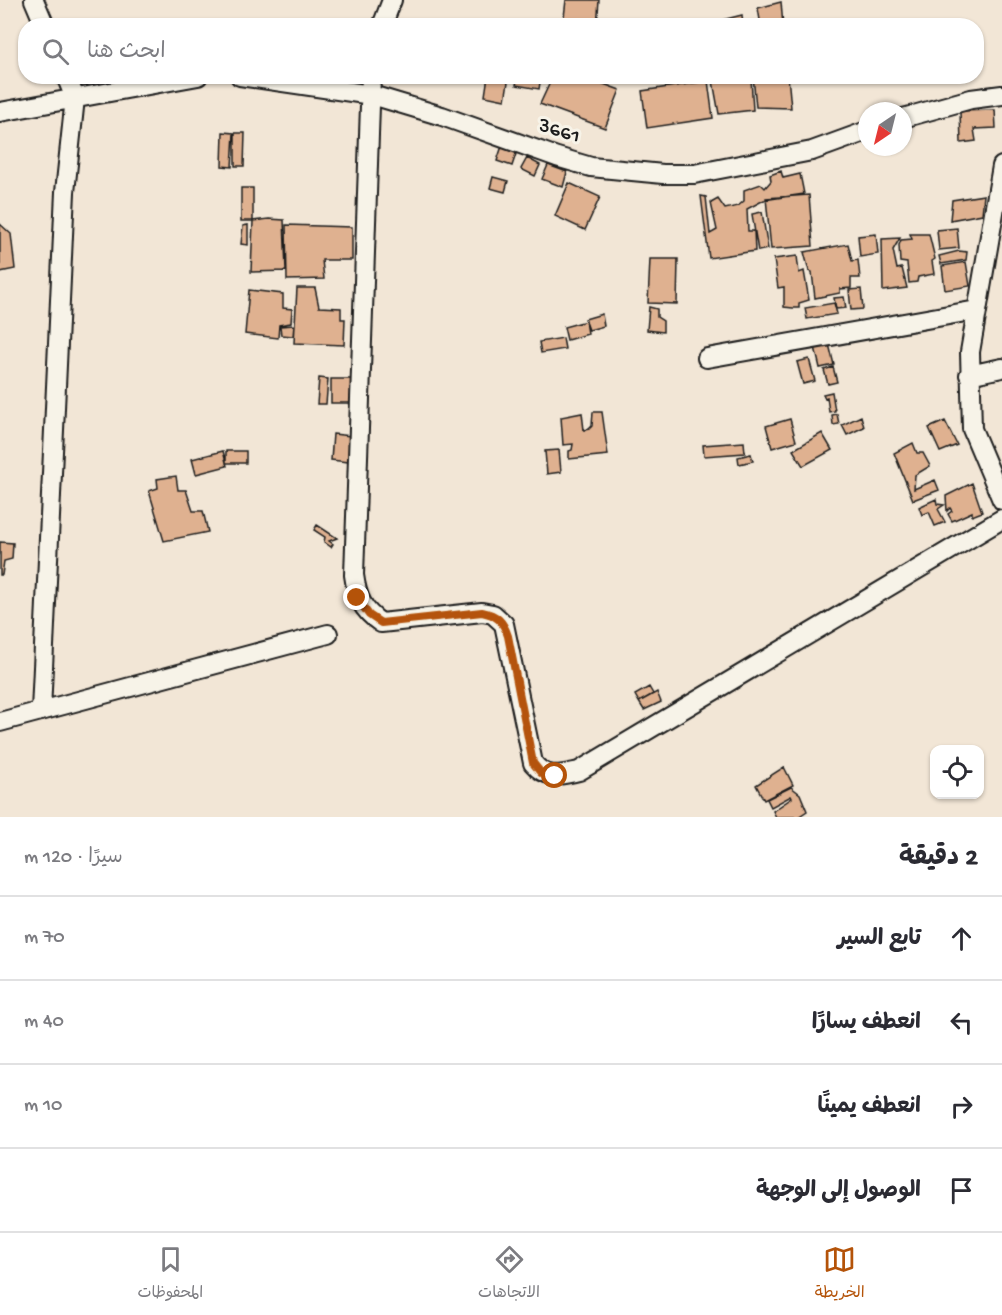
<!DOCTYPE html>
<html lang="ar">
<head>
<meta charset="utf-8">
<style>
	:root { --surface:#fff; --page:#f7f7f7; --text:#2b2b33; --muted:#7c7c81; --line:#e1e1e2; --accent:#b45309 }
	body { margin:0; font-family:"Gochi Hand","Playpen Sans Arabic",sans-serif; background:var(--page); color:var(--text); direction:rtl }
	.controls { position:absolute; right:18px; bottom:18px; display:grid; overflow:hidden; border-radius:12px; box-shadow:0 2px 4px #0004 }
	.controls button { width:54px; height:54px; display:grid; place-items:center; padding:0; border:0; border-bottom:2px solid var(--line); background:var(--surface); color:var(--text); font:30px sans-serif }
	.compass { position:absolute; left:858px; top:102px; width:54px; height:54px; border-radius:50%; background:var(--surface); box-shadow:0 2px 4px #0004; rotate:215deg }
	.stop { position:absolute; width:18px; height:18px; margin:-14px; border:4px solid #b45309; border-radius:50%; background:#fff }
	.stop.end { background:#b45309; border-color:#fff; box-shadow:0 2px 6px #0008 }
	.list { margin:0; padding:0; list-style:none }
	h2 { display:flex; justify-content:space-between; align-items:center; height:78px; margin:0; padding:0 24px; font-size:26px }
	h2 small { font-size:20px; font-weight:400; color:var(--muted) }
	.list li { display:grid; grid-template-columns:39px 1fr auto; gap:18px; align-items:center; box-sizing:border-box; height:84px; padding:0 24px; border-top:2px solid var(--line) }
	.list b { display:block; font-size:22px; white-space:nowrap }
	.list em { font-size:20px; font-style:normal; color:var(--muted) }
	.icon { flex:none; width:33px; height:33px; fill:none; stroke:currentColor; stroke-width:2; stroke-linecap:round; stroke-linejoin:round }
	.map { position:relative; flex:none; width:1002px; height:817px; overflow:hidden; direction:ltr }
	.search { position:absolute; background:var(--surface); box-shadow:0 2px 4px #0004; left:18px; right:18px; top:18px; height:66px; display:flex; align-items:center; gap:15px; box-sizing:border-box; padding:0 21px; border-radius:24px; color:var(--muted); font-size:22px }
	.sheet { height:414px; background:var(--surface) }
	nav { display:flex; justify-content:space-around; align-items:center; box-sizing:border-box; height:84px; border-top:2px solid var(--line); background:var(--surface); font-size:16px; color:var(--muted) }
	nav a { display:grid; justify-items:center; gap:3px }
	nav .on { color:var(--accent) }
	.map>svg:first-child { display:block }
</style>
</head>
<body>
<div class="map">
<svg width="1002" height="817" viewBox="0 0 1002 817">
	<rect width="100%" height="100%" fill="#f2e6d6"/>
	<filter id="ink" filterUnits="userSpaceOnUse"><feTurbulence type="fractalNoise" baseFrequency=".0167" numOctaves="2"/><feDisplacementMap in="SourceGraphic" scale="12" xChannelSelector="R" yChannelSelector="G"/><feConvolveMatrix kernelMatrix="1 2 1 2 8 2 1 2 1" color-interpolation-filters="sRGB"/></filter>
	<g filter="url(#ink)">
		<path fill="#dfb190" stroke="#1c1c1c" stroke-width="1.5" d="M566,0H599L597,26H563Z
			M781,2L783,26H761L758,8Z
			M742,15L743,26H724L722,20Z
			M418,76H434L432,82Z
			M488,76H509L505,100L485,96Z
			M518,76H541L539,89L516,85Z
			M553,76H582L620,90L605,128L540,104Z
			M753,76H788L791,108L756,107Z
			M751,79L753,110L719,114L713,81Z
			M708,81L713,118L647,128L642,91Z
			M995,110L996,128L974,129L976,141L961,143L960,111Z
			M223,132L234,133L232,167L222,166Z
			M235,133H245L244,166H235Z
			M502,146L517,151L512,166L497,161Z
			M527,158L540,165L535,176L521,169Z
			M548,165L567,172L563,187L542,179Z
			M781,171L783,178L800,174L804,194L764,200L747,209L748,231H754L755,251L709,258L701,196L706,197L710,234L717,230L711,203L718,199L725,209L738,206L744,201V190L761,184L765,188L771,181L770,175Z
			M493,177L508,181L505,192L490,188Z
			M569,183L600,197L585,230L555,216Z
			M241,188H253V221H241Z
			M809,195L813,246L771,249L766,198Z
			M984,195L982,214L950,220L952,200Z
			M762,212L768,249L758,251L752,214Z
			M269,219L284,220L286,271L251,272L253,221Z
			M0,224L11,234L15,269L0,272Z
			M248,225V245L241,244L243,226Z
			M286,225L352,227V260H322L324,279L287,280Z
			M957,228L959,248L939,250L937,230Z
			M876,234L878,254L860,257L858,236Z
			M910,234H929L935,259L932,261L934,274L918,277L917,282L909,283L907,263L900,262L899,245L901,240L912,239Z
			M900,238L893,250L897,269L902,268L907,288L883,291L882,239Z
			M848,244L852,261L858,260L860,278H851V288L840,289V293L815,298L812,272L809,271L804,252Z
			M959,251L967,252L966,260L941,264L939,256Z
			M797,256L799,273L804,271L809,300L799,303V308H793L784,307V287L778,288L774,259Z
			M650,259H678L677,304L648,303Z
			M966,262L970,286L945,290L942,266Z
			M297,288H315L319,307L341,308V319H345L344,345L294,343Z
			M861,289L863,309L851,310L849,290Z
			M249,290L283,294V308L292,309L291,323L279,325L278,338L245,334Z
			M844,297L846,308L836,309L834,298Z
			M834,303L837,314L807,319L805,308Z
			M649,307L657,309V317L663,321V332L647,330Z
			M602,314L604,326L589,330L585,319Z
			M586,321L588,334L567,340L564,327Z
			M294,325L293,336L281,335L280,326Z
			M563,338L565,349L541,353L539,342Z
			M829,344L834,365L820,368L815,347Z
			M809,359L815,381L803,384L797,362Z
			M833,367L837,382L828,384L824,370Z
			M319,378L328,379L326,404H317Z
			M331,379H353V403H331Z
			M832,392L835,411L829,412L827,397L825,398L823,394Z
			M593,412H602L608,455L569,459V451L572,450L573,444L563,445L561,417L582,413L584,430L589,429L592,426Z
			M837,414L839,424L833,425L832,415Z
			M861,416L864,427L847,435L842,425Z
			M790,419L796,441L772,448L766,426Z
			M945,421L957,445L940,452L929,428Z
			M822,433L832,450L803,466L793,450Z
			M333,434L351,436L348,462L331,460Z
			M744,442L745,453L704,456L703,445Z
			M913,443L917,453H923L930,466L915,475L914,489L935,480L939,490L913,500L894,453Z
			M559,450L561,472L547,474L545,451Z
			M223,451L227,466L196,474L192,459Z
			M226,451H246V463H226Z
			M751,454L753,461L739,464L738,457Z
			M176,476L178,490H186L193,511H203L208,532L164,541L149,491L158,488L157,479Z
			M972,483L982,512L972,516V512L952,521L948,514L952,511L950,508L947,511L946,496Z
			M936,499L937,504L944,505L938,509L945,522L935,526L929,512L922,515L919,507Z
			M317,525L337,538L329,541L333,544L331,547L324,542L325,537L314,530Z
			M0,542L13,543L12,559L4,561L2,575H0Z
			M649,687L653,694L639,702L635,695Z
			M657,692L661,702L644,710L639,702Z
			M784,767L793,785L764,800L756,785Z
			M791,787L800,794L807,811L798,817H776L773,811L792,798L791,796L771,807L767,799Z"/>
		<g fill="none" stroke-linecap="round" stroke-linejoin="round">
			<defs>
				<path id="minor" d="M34,0L45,26
					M382,26L392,0
					M240,76L372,95L442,116L557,157L591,167L663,174H694L812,151L867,131
					M371,76L354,575C357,597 362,610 381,623L482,612L493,614L504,624L533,763C547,780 560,775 579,771L1002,519
					M0,112L198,76
					M903,118L971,99L1002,95
					M1002,166L970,352L972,429L1002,500
					M707,358L977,310
					M969,375L1002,368
					M41,711L65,192L75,98L66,76
					M0,722L328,634"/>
			</defs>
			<use href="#minor" stroke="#1c1c1c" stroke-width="22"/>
			<use href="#minor" stroke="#f7f3e8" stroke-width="18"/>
		</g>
	</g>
	<g fill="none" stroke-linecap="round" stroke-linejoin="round" filter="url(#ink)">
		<path stroke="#b45309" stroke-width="8" d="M357,598L369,615L381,623L482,612C497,615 503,621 508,636L533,763L541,773L555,776"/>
	</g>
	<g text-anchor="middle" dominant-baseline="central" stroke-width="6" stroke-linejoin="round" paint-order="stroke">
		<g font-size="22" fill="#1c1c1c" stroke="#f7f3e8">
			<text transform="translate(559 132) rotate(18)">3661</text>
		</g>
	</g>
</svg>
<div class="controls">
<button><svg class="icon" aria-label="locate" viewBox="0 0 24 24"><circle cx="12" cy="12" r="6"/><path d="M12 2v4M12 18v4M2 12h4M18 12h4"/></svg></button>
</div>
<svg class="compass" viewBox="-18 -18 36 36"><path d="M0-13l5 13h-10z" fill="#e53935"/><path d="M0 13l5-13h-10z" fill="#7c7c81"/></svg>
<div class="stop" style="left:555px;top:776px"></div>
<div class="stop end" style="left:357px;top:598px"></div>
<div class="search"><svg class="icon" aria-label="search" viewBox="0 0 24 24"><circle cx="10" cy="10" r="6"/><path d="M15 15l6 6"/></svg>ابحث هنا</div>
</div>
<section class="sheet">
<h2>2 دقيقة<small>سيرًا · 120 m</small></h2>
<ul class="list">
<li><svg class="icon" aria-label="ahead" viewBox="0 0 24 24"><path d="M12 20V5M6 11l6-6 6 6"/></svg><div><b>تابع السير</b></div><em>70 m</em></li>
<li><svg class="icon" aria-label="left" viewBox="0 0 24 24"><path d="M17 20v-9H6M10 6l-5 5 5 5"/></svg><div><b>انعطف يسارًا</b></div><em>40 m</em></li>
<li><svg class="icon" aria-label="right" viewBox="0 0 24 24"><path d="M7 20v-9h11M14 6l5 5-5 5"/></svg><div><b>انعطف يمينًا</b></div><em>10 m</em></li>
<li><svg class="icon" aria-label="arrive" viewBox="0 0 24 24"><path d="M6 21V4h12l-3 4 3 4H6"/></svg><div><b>الوصول إلى الوجهة</b></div></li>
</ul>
</section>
<nav>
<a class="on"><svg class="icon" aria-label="map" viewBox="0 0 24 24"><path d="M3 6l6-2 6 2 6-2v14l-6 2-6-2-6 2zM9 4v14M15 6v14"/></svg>الخريطة</a>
<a><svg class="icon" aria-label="directions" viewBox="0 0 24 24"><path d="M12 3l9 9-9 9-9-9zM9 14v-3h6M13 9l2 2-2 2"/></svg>الاتجاهات</a>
<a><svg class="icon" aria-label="saved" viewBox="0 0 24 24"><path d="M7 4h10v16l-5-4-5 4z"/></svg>المحفوظات</a>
</nav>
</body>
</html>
